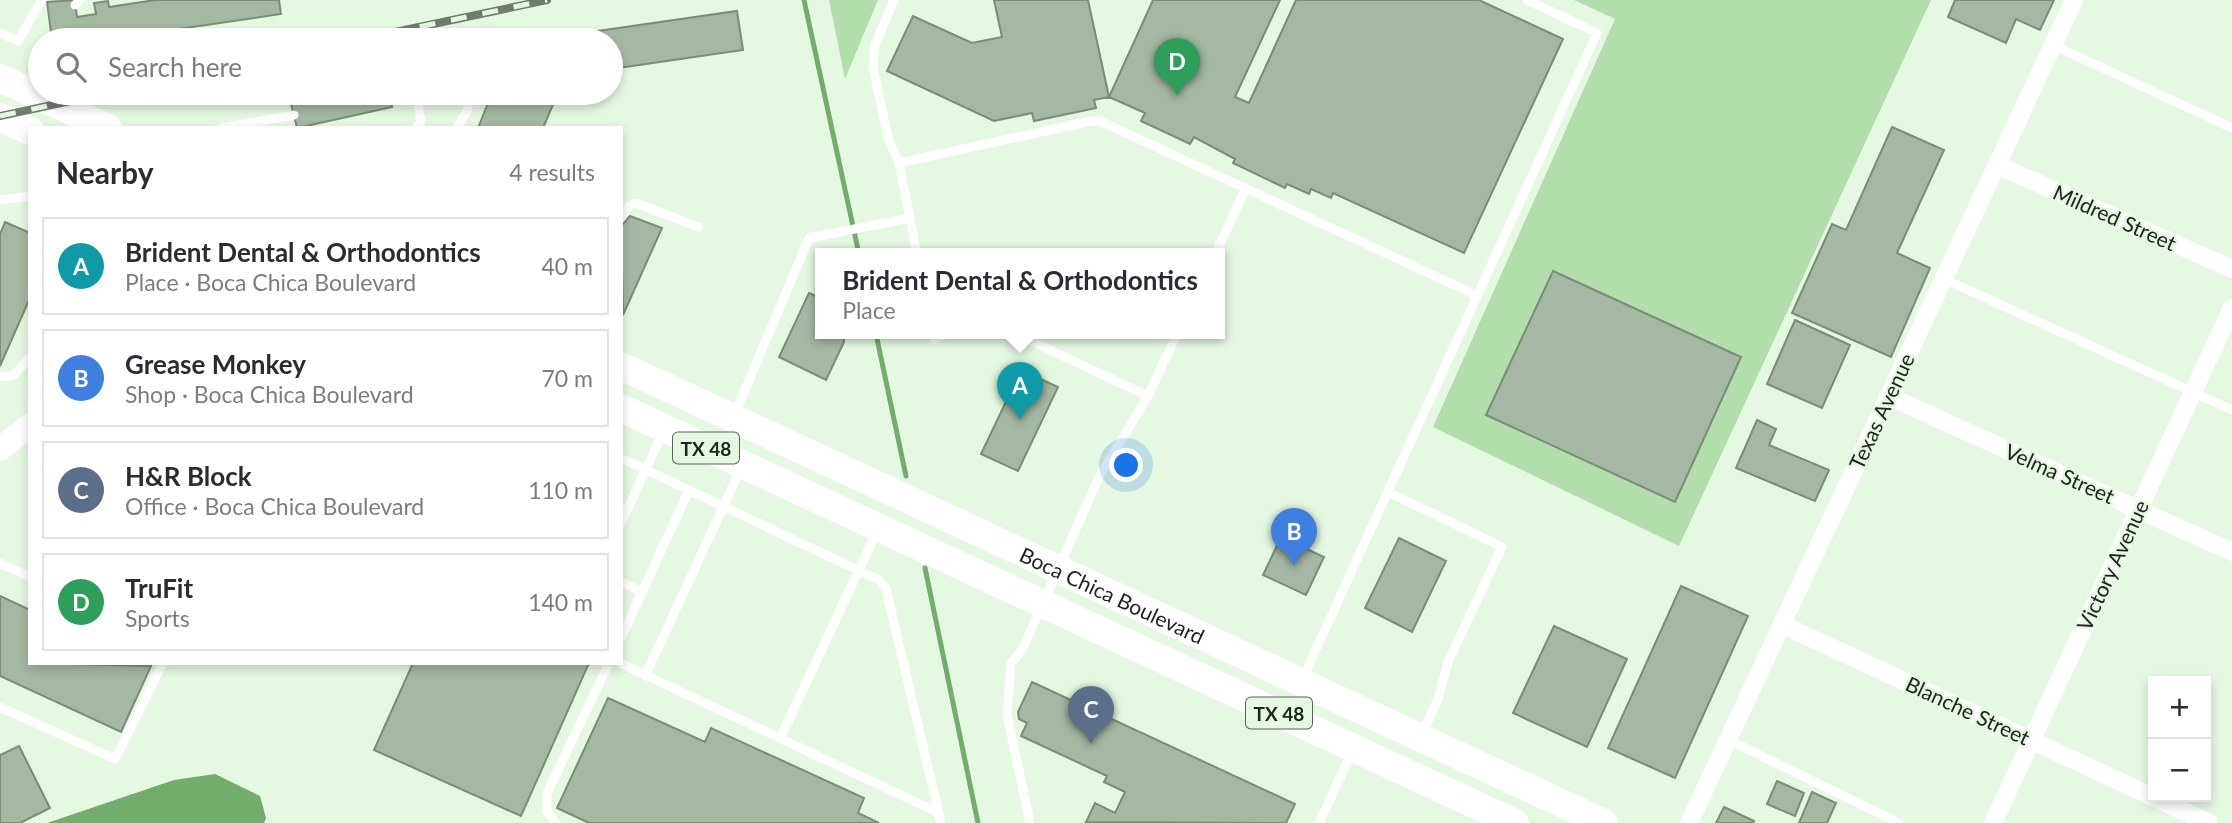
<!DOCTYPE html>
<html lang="en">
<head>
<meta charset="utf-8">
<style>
	:root { --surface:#fff; --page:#f7f7f7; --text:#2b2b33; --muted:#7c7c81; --line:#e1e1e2; --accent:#7c3aed }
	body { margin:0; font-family:Lato,sans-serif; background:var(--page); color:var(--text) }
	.controls { position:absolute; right:21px; bottom:21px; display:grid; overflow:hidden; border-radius:0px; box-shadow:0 4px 10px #0003 }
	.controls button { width:63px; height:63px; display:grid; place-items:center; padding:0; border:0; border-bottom:2px solid var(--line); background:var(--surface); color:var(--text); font:35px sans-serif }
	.you { position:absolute; left:1127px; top:466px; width:24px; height:24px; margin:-18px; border:5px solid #fff; border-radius:50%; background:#1a73e8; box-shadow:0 0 0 10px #1a73e833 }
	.badge { display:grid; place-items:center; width:46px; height:46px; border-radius:50%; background:var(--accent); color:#fff; font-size:23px; font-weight:700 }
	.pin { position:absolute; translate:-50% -58px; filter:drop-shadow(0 2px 4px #0008) }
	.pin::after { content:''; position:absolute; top:37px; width:24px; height:21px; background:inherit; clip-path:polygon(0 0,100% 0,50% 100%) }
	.popup { position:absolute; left:815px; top:248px; width:410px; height:91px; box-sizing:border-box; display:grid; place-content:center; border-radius:0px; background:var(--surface); filter:drop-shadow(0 2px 5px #0005); font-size:23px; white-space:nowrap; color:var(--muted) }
	.popup b { font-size:26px; color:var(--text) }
	.popup::after { content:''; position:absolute; left:50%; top:100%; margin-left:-14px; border:14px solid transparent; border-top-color:var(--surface) }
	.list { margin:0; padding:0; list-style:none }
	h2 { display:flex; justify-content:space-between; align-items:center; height:91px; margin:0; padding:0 28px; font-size:30px }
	h2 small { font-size:23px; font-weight:400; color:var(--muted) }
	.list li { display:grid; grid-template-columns:46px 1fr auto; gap:21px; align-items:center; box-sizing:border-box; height:98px; margin:0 14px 14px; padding:0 14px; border:2px solid var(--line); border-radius:0px }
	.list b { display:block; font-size:26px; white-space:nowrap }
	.list p { margin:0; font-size:23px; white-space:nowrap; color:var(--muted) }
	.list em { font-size:23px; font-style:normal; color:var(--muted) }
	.icon { flex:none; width:38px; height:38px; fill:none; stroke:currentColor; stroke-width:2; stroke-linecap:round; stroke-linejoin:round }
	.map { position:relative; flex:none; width:2232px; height:823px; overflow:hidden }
	.search { position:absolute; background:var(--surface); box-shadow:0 4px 10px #0003; left:28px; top:28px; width:595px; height:77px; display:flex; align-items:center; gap:18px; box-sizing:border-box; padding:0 24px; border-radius:38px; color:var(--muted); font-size:26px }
	.panel { position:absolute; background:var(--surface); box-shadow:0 4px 10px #0003; left:28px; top:126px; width:595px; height:539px; border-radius:0px }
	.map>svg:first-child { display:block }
</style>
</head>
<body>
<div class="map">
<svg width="2232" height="823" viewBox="0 0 2232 823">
	<rect width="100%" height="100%" fill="#e5f9e2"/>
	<path fill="#b2deac" d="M829,0H878L845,79Z
		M1574,0H1931L1679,546L1433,427L1615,19Z"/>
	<path fill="#73ad6b" d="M215,774L260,796L266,818L264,823H47L174,780Z"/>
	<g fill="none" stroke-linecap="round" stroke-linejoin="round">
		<path stroke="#73ad6b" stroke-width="5" d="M804,0L859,254
			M876,334L906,476
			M925,568L978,823"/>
	</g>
	<path fill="#a5b8a3" stroke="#7b8c78" stroke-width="2" d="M75,0L77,17L96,14L94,3L108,1L109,7L155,0H279L281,14L103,40H52L47,2Z
		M994,0H1088L1109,97L1094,100L1096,108L1034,121L1032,113L994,121L887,71L913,16L972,43L1002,37Z
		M1153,0H1280L1235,97L1249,103L1296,0H1479L1563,39L1464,253L1333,193L1331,198L1311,189L1309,194L1287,184L1285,188L1233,163L1235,159L1194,137L1190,144L1141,121L1145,113L1109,97Z
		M1955,0H2054L2040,30L2016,19L2006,43L1948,17Z
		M737,11L743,50L611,69V40H535Z
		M342,93H389L392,107L297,128L291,104Z
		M492,93H558L543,128H478Z
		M1892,127L1944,150L1897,253L1930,268L1891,357L1792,313L1832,224L1846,230Z
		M630,216L662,228L623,315L621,226Z
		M5,222L30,233V298L0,366V234Z
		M1553,271L1741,357L1675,502L1486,415Z
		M809,293L820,298V334H843L844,342L826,380L779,357Z
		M1795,320L1850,345L1822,408L1767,384Z
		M1021,370L1058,387L1018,471L981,454Z
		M1757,420L1776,429L1769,445L1829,470L1815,501L1736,468Z
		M1281,537L1324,557L1306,595L1263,575Z
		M1399,538L1446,561L1412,632L1365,608Z
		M1681,586L1748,616L1675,778L1608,748Z
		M0,596L30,610V663L151,666L121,732L0,676Z
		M1554,626L1627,659L1587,747L1513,713Z
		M413,663H589L521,816L374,750Z
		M1032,682L1295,804L1286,823L1086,822L1095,803L1115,813L1125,792L1104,782L1107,776L1021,736L1027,723L1019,719L1018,712Z
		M608,698L705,742L711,728L864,798L858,813L879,823H589L557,808Z
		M19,746L50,808L20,823H0V755Z
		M1777,781L1804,793L1795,816L1767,804Z
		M1812,792L1836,803L1827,823H1799Z
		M1724,807L1754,821L1753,823H1716Z"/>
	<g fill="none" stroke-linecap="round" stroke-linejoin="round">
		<path stroke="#fff" stroke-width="9" d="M894,0L875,45L873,67L888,138L899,163L917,254
			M75,5L80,0
			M0,33L18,41L42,0
			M2053,45L2232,128
			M390,94L396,93
			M222,128L294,115
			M416,128L421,121L416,93
			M457,128L468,109L467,93
			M899,163L1091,121H1100L1476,295
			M0,200L30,196
			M621,218L630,205L636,203L698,227
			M1215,254L1246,188
			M1944,279L2232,410
			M933,334L934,339L947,334
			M1016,334L1148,396
			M0,377L14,375L30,357
			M734,416L809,238L910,218
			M621,458L879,580L886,589L941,823
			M1388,492L1502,547L1448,662L1438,699L1421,736
			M621,523L664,430
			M0,563L30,577
			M621,582L643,592
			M621,638L689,490
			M620,663L939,813
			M645,676L742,466
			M1302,680L1597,33L1527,0
			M0,707L115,759L163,663
			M780,739L878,529
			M1729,740L1899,823
			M556,823L547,812V793L609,663
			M1030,823L1007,714L1011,663L1022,650L1099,477L1148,396L1177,334
			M1319,823L1352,752"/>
		<path stroke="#fff" stroke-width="18" d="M1997,165L2232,269
			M1888,396L2232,552
			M1783,625L2209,823
			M1689,823L2074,0
			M1993,823L2232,308"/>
		<path stroke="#fff" stroke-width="24" d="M0,449L30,425"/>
		<g stroke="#fff" stroke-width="28">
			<path d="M0,78L108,128"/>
			<path d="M0,117L30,131"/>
			<path id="s1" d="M621,366L1604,823"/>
			<path d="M621,408L1515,823"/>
		</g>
		<defs>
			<path id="rail" d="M357,40L547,0
				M0,116L108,93"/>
		</defs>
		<use href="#rail" stroke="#6f7b6d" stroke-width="8"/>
		<use href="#rail" stroke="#e5f9e2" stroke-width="5" stroke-dasharray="16" stroke-linecap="butt"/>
	</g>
	<g text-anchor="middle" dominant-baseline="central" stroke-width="5" stroke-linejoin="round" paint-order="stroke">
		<g fill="#e5f9e2" stroke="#586357" stroke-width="2">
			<rect x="673" y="432.5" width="66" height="31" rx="5"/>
			<rect x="1246" y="697.5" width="66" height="31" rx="5"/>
		</g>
		<g font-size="19" font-weight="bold" fill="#1c231b">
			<text x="706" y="448">TX 48</text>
			<text x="1279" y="713">TX 48</text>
		</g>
		<g font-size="21" fill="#1c231b" stroke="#e5f9e2">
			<text transform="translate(2115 217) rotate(24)">Mildred Street</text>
			<text transform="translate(1881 411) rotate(-65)">Texas Avenue</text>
			<text transform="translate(2060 473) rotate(24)">Velma Street</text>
			<text transform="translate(2112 565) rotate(-65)">Victory Avenue</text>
			<text stroke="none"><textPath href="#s1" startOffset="542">Boca Chica Boulevard</textPath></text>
			<text transform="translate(1968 710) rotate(25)">Blanche Street</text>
		</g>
	</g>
</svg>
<div class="controls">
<button>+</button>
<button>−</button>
</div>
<div class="you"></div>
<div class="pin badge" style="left:1020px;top:420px;background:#0f9aa8">A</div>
<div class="popup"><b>Brident Dental &amp; Orthodontics</b>Place</div>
<div class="pin badge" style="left:1294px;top:566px;background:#3f7fe0">B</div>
<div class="pin badge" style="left:1091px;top:744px;background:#5c6f8a">C</div>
<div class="pin badge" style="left:1177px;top:96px;background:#2e9e5b">D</div>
<div class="search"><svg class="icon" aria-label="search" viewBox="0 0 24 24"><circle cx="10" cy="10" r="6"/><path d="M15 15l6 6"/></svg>Search here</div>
<section class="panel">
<h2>Nearby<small>4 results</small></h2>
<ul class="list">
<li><span class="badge" style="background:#0f9aa8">A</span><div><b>Brident Dental &amp; Orthodontics</b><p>Place · Boca Chica Boulevard</p></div><em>40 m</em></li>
<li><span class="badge" style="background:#3f7fe0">B</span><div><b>Grease Monkey</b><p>Shop · Boca Chica Boulevard</p></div><em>70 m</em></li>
<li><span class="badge" style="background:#5c6f8a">C</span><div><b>H&amp;R Block</b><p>Office · Boca Chica Boulevard</p></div><em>110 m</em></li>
<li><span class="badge" style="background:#2e9e5b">D</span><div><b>TruFit</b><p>Sports</p></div><em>140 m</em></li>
</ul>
</section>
</div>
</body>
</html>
